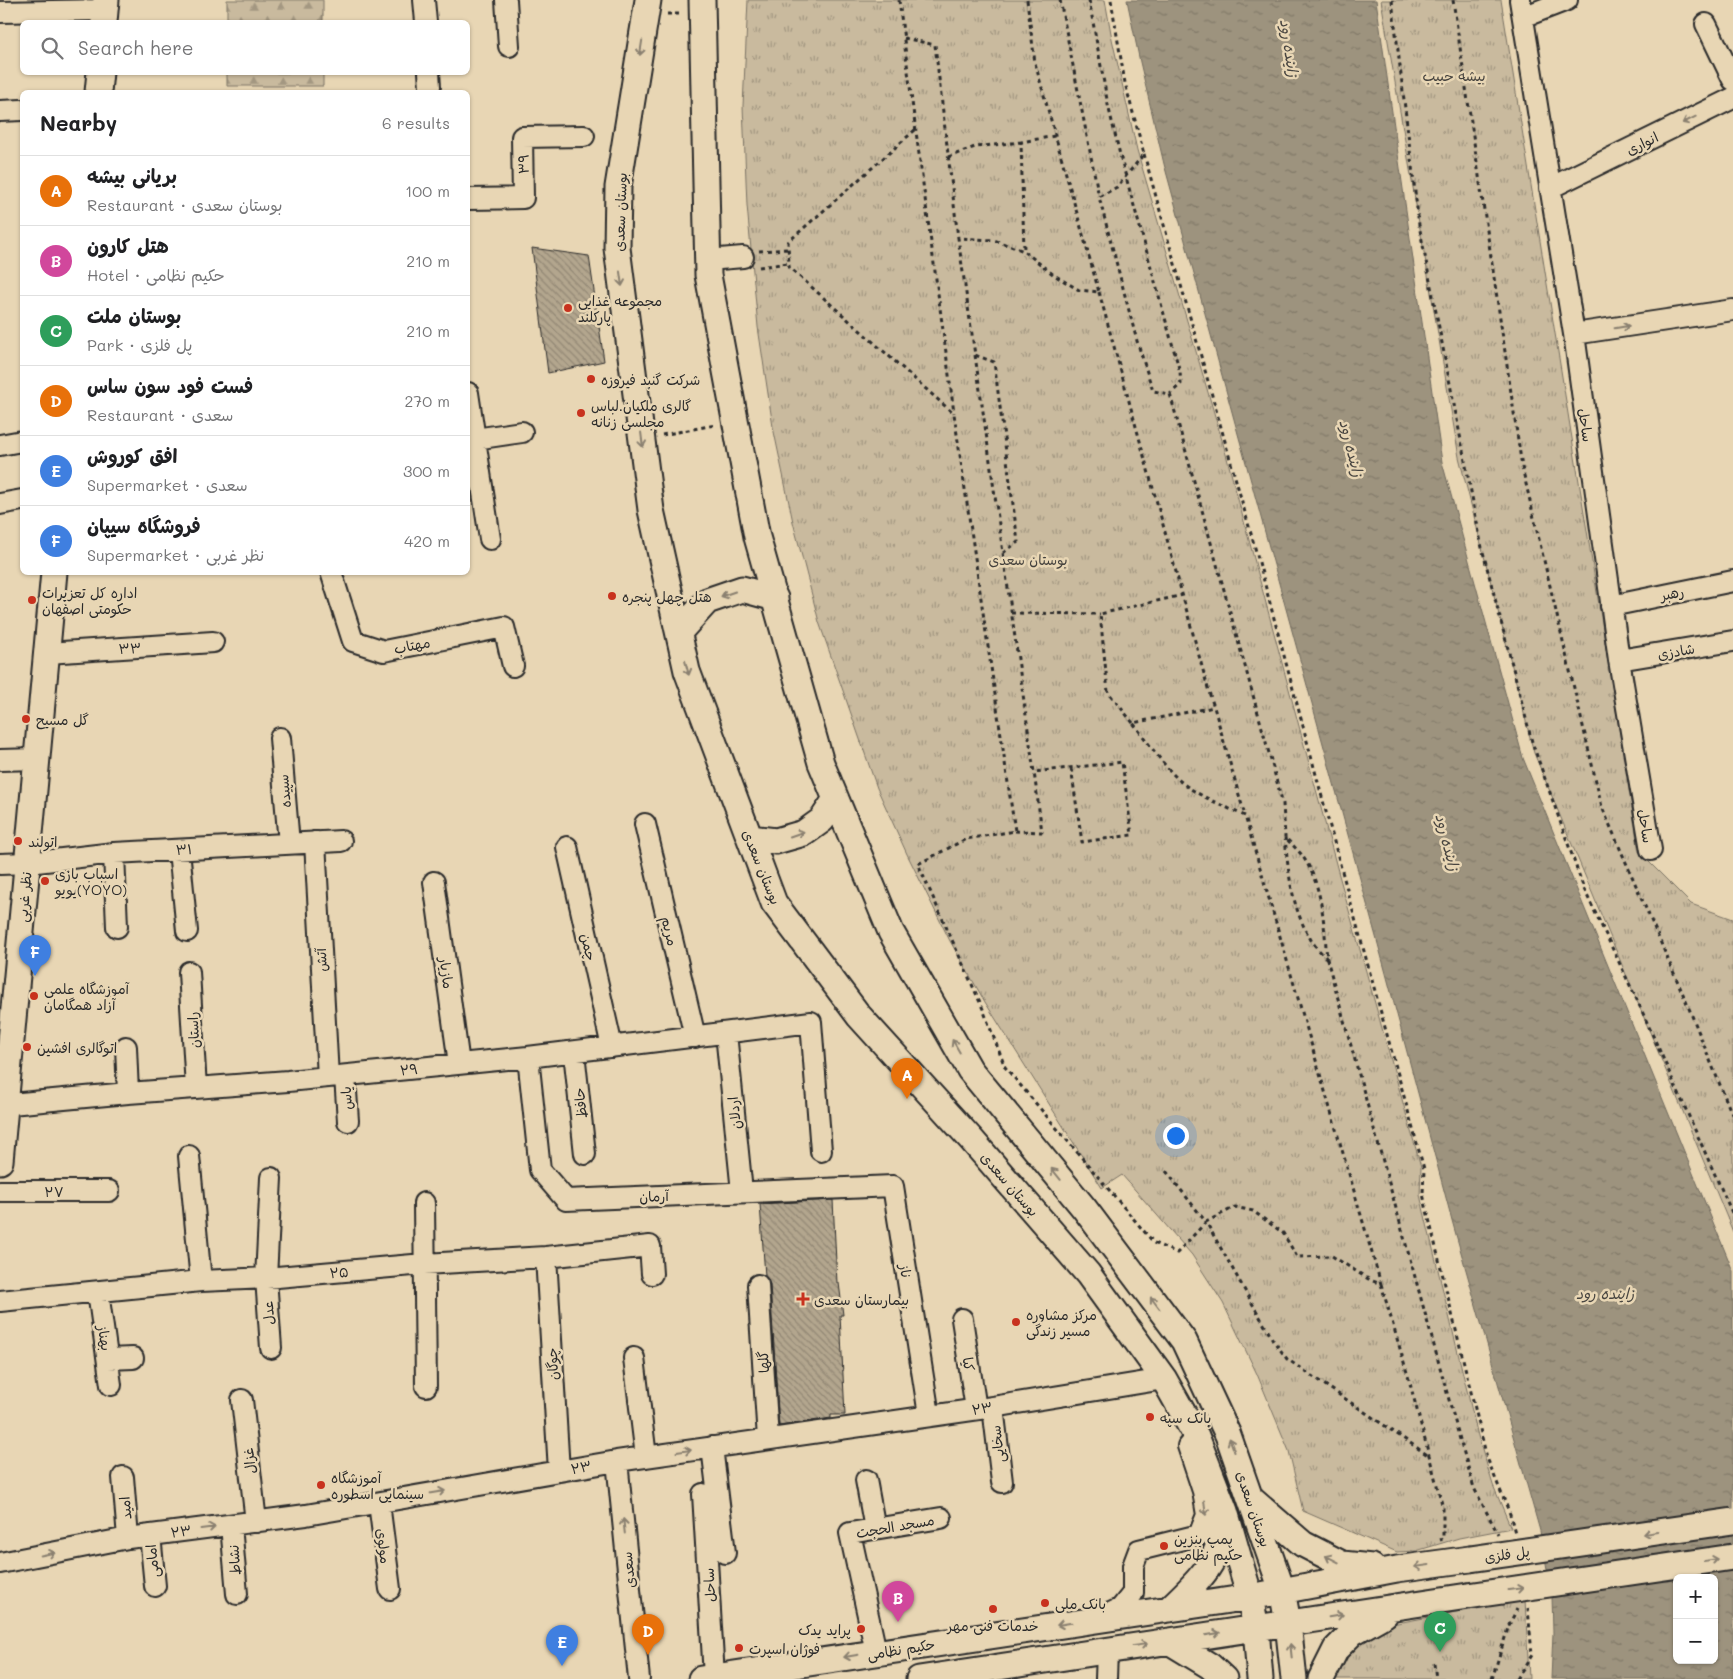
<!DOCTYPE html>
<html lang="en">
<head>
<meta charset="utf-8">
<style>
	:root { --surface:#fff; --page:#f2f2f2; --text:#202124; --muted:#757577; --line:#e0e0e0; --accent:#2563eb }
	body { margin:0; font-family:Mali,"Playpen Sans Arabic",sans-serif; background:var(--page); color:var(--text) }
	.controls { position:absolute; right:15px; bottom:15px; display:grid; overflow:hidden; border-radius:8px; box-shadow:0 1px 4px #0004 }
	.controls button { width:45px; height:45px; display:grid; place-items:center; padding:0; border:0; border-bottom:1px solid var(--line); background:var(--surface); color:var(--text); font:25px sans-serif }
	.you { position:absolute; left:1175px; top:1135px; width:18px; height:18px; margin:-12px; border:4px solid #fff; border-radius:50%; background:#1a73e8; box-shadow:0 0 0 8px #1a73e833 }
	.badge { display:grid; place-items:center; width:32px; height:32px; border-radius:50%; background:var(--accent); color:#fff; font-size:16px; font-weight:700 }
	.pin { position:absolute; translate:-50% -41px; filter:drop-shadow(0 1px 2px #0008) }
	.pin::after { content:''; position:absolute; top:26px; width:18px; height:15px; background:inherit; clip-path:polygon(0 0,100% 0,50% 100%) }
	.list { margin:0; padding:0; list-style:none }
	h2 { display:flex; justify-content:space-between; align-items:center; height:65px; margin:0; padding:0 20px; font-size:21px }
	h2 small { font-size:16px; font-weight:400; color:var(--muted) }
	.list li { display:grid; grid-template-columns:32px 1fr auto; gap:15px; align-items:center; box-sizing:border-box; height:70px; padding:0 20px; border-top:1px solid var(--line) }
	.list b { display:block; font-size:19px; white-space:nowrap }
	.list p { margin:0; font-size:16px; white-space:nowrap; color:var(--muted) }
	.list em { font-size:16px; font-style:normal; color:var(--muted) }
	.icon { flex:none; width:28px; height:28px; fill:none; stroke:currentColor; stroke-width:2; stroke-linecap:round; stroke-linejoin:round }
	.map { position:relative; flex:none; width:1733px; height:1679px; overflow:hidden }
	.search { position:absolute; background:var(--surface); box-shadow:0 1px 4px #0004; left:20px; top:20px; width:450px; height:55px; display:flex; align-items:center; gap:12px; box-sizing:border-box; padding:0 18px; border-radius:8px; color:var(--muted); font-size:19px }
	.panel { position:absolute; background:var(--surface); box-shadow:0 1px 4px #0004; left:20px; top:90px; width:450px; height:485px; border-radius:8px }
	.map>svg:first-child { display:block }
</style>
</head>
<body>
<div class="map">
<svg width="1733" height="1679" viewBox="0 0 1733 1679">
	<defs>
		<pattern id="forest-firs" width="22" height="20" patternUnits="userSpaceOnUse" patternTransform="scale(1.25)"><rect width="22" height="20" fill="#c9ba9e"/><path d="M5 1l3.5 6h-7zM16 11l3.5 6h-7z" fill="#a39781"/></pattern>
		<pattern id="park-tufts" width="24" height="20" patternUnits="userSpaceOnUse" patternTransform="scale(1.25)"><rect width="24" height="20" fill="#c9ba9e"/><path d="M3 7l-1-3M5 7V3M7 7l1-3M15 17l-1-3M17 17v-4M19 17l1-3" fill="none" stroke="#a39781"/></pattern>
		<pattern id="water-ripples" width="26" height="14" patternUnits="userSpaceOnUse" patternTransform="scale(1.25)"><rect width="26" height="14" fill="#9d937e"/><path d="M2 4q2-2 4 0t4 0M15 11q2-2 4 0t4 0" fill="none" stroke="#807867"/></pattern>
		<pattern id="building-back-hatch" width="6" height="6" patternUnits="userSpaceOnUse" patternTransform="scale(1.25)"><rect width="6" height="6" fill="#b3a68e"/><path d="M-1 5l2 2M0 0l6 6M5-1l2 2" fill="none" stroke="#928774"/></pattern>
	</defs>
	<rect width="100%" height="100%" fill="#e8d6b4"/>
	<filter id="ink" filterUnits="userSpaceOnUse"><feTurbulence type="fractalNoise" baseFrequency=".02" numOctaves="2"/><feDisplacementMap in="SourceGraphic" scale="10" xChannelSelector="R" yChannelSelector="G"/><feConvolveMatrix kernelMatrix="1 2 1 2 8 2 1 2 1" color-interpolation-filters="sRGB"/></filter>
	<g filter="url(#ink)">
		<path fill="url(#forest-firs)" stroke="#7a7264" d="M227,0H323V22H227Z
			M227,73H323V86H227Z"/>
		<path fill="url(#park-tufts)" stroke="#7a7264" d="M748,0H1105L1112,39L1137,150L1224,447L1339,875L1421,1167L1420,1195L1478,1436L1493,1485L1511,1528L1459,1538L1416,1551L1397,1552L1303,1511L1289,1451L1257,1374L1223,1303L1192,1255L1122,1175L1102,1188L985,1002L950,941L907,854L877,788L819,622L793,522L773,427L758,327L747,205L743,106Z
			M1381,0H1501L1639,852L1691,904L1733,919V1232L1534,753L1459,457Z
			M1525,1599L1529,1679H1336L1340,1666L1365,1638L1392,1624Z"/>
		<path fill="url(#water-ripples)" stroke="#6f695d" fill-rule="evenodd" d="M1127,0H1376L1442,462L1523,758L1733,1271V1679H1551L1553,1633L1552,1596L1540,1531L1453,1224L1384,966L1164,164L1140,62ZM1677,1578H1714V1660H1677Z"/>
		<path fill="url(#building-back-hatch)" stroke="#2b2b2b" d="M532,248L589,256L604,361L548,373Z
			M833,1200L837,1283H839L843,1315H840L845,1415H831V1418L779,1426L770,1284L765,1276L760,1204Z"/>
		<g fill="none" stroke-linecap="round" stroke-linejoin="round">
			<defs>
				<path id="minor" d="M424,0L426,22
					M506,0L509,46
					M1520,0L1574,334L1619,660L1651,850
					M0,12L105,10
					M1523,17L1567,0
					M1706,24L1733,80
					M429,72L430,87
					M0,111L22,110
					M1550,188L1733,98
					M468,199L523,198L522,137L584,136
					M708,260L743,257
					M1574,334L1733,310
					M468,393L490,539
					M468,440L522,432
					M0,445L22,441
					M0,504L22,500
					M331,572L353,641L384,651L504,627L513,666
					M1611,606L1733,581
					M47,653L213,642
					M1619,660L1733,641
					M280,738L289,844
					M0,760L37,759
					M645,824L695,1037
					M315,842L328,1077
					M567,847L612,1047
					M179,850L187,931
					M114,853L117,927
					M0,864L28,863L114,853L341,841
					M434,882L459,1064
					M189,972L196,1088
					M726,1033L742,1192
					M126,1047L128,1093
					M574,1052L585,1154
					M528,1057L540,1170L566,1200L893,1186L929,1415
					M345,1076L348,1121
					M0,1105L128,1093L288,1081L528,1057L811,1022L821,1151
					M189,1156L201,1281
					M0,1191H109
					M424,1203L426,1386
					M546,1257L559,1471
					M758,1285L768,1439
					M98,1292L111,1385
					M0,1301L201,1281L266,1278L424,1264L546,1257L650,1246L652,1274
					M962,1319L976,1409
					M271,1348L266,1278L271,1178
					M634,1358L646,1457
					M108,1359L133,1358
					M242,1400L256,1522
					M993,1407L1002,1482
					M712,1447L725,1553
					M617,1461L639,1679
					M123,1477L128,1538
					M866,1480L875,1529
					M703,1494L714,1677
					M379,1503L390,1589
					M231,1525L237,1594
					M150,1535L155,1586
					M0,1563L128,1538L306,1515L617,1461L993,1407L1164,1379
					M1102,1617L1121,1608L1133,1593V1566L1139,1550L1199,1535L1207,1515L1203,1491L1188,1446
					M876,1652L850,1533L941,1518
					M1106,1679L1107,1650"/>
				<path id="major" d="M648,0L618,187L617,248L651,510L687,671L774,903L859,1016L970,1138L1088,1274L1164,1379L1196,1436L1225,1511L1250,1597L1256,1628L1260,1679
					M702,0L708,275L757,537L821,763L891,932L970,1070L1084,1208L1184,1341L1228,1435L1282,1590L1288,1623L1294,1679
					M104,22L106,0
					M98,92L100,72
					M679,632L707,601L742,589L775,598
					M750,838L776,841L804,833L822,820L836,799
					M0,1161L54,572
					M1251,1499L1303,1544L1342,1564L1372,1567
					M1169,1609C1200,1580 1221,1561 1225,1516
					M1169,1641L1210,1666L1224,1679
					M701,1679L1250,1597L1397,1569L1470,1559
					M919,1679L1468,1596
					M1321,1679L1336,1649L1353,1632L1385,1614"/>
			</defs>
			<use href="#minor" stroke="#2b2b2b" stroke-width="24"/>
			<use href="#major" stroke="#2b2b2b" stroke-width="29"/>
			<path stroke="#2b2b2b" stroke-width="3" stroke-dasharray="4 4" stroke-linecap="butt" d="M899,0C916,138 936,275 954,413
				M1027,0L1035,63L1099,292L1079,290L1054,275L1024,251L1021,142L1055,136
				M1060,0L1099,197
				M1089,0L1108,105L1121,159L1180,372L1181,384L1170,394
				M1111,0L1125,83L1144,154L1117,187L1099,197L1137,341L1153,391L1170,394L1283,804L1285,837
				M1392,0L1419,225L1482,548L1532,742L1584,889L1637,1000L1733,1215
				M1453,0L1522,467L1602,807L1686,1001L1733,1117
				M667,14H683
				M904,38L935,45L958,238
				M915,130L788,242L789,267L954,414L1015,831L966,839L918,864L983,1009L1005,1067L1154,1243L1177,1253L1206,1222L1273,1340L1287,1359L1429,1456
				M1144,154L1257,555L1340,864L1424,1169L1423,1194L1487,1458L1510,1514L1515,1533
				M948,157L975,147L1021,142
				M759,251L788,249
				M759,267L789,263
				M1099,292L1209,692L1214,707L1245,816C1226,807 1196,795 1180,781C1162,764 1148,742 1133,723L1214,707
				M975,355L1034,772L1122,762L1132,835L1082,842L1071,768
				M662,435L715,425
				M1003,553L1018,542L994,362L975,355L958,238L994,240L1024,251
				M1011,613L1100,614
				M1133,723L1108,692L1100,614L1183,595
				M1015,831L1042,832L1034,772
				M1327,959C1322,953 1314,946 1310,938C1292,909 1288,871 1285,837C1290,843 1296,848 1301,854C1323,883 1324,925 1327,959L1459,1436L1474,1488L1498,1534
				M1166,1171L1206,1222L1235,1207L1253,1211L1283,1233L1297,1257L1332,1256L1370,1280L1381,1284L1245,816
				M1381,1284L1408,1376L1443,1508V1539L1440,1540
				M1434,1663L1436,1679
				M1492,1679L1509,1625L1517,1609
				M1517,1679L1532,1655L1528,1608"/>
			<use href="#minor" stroke="#e8d6b4" stroke-width="20"/>
			<use href="#major" stroke="#e8d6b4" stroke-width="25"/>
			<defs>
				<path id="major-bridge" d="M1470,1559L1733,1521
					M1468,1596L1733,1557"/>
			</defs>
			<use href="#major-bridge" stroke="#2b2b2b" stroke-width="29" stroke-linecap="butt"/>
			<use href="#major-bridge" stroke="#e8d6b4" stroke-width="25"/>
		</g>
		<defs><path id="oneway-shaft" d="M-6 0H5M1.5-3L5.5 0L1.5 3" fill="none" stroke-width="1.6" stroke-linecap="round" stroke-linejoin="round" transform="scale(1.25)"/></defs>
		<g stroke="#8a8070">
			<use href="#oneway-shaft" transform="translate(641 48) rotate(99)"/>
			<use href="#oneway-shaft" transform="translate(1689 120) rotate(154)"/>
			<use href="#oneway-shaft" transform="translate(621 279) rotate(82)"/>
			<use href="#oneway-shaft" transform="translate(1622 327) rotate(-9)"/>
			<use href="#oneway-shaft" transform="translate(642 440) rotate(83)"/>
			<use href="#oneway-shaft" transform="translate(728 594) rotate(161)"/>
			<use href="#oneway-shaft" transform="translate(687 668) rotate(75)"/>
			<use href="#oneway-shaft" transform="translate(797 834) rotate(-19)"/>
			<use href="#oneway-shaft" transform="translate(956 1046) rotate(-120)"/>
			<use href="#oneway-shaft" transform="translate(1056 1174) rotate(-129)"/>
			<use href="#oneway-shaft" transform="translate(1155 1303) rotate(-127)"/>
			<use href="#oneway-shaft" transform="translate(1232 1445) rotate(-110)"/>
			<use href="#oneway-shaft" transform="translate(684 1451) rotate(-8)"/>
			<use href="#oneway-shaft" transform="translate(438 1492) rotate(-10)"/>
			<use href="#oneway-shaft" transform="translate(1205 1508) rotate(83)"/>
			<use href="#oneway-shaft" transform="translate(624 1526) rotate(-96)"/>
			<use href="#oneway-shaft" transform="translate(208 1528) rotate(-7)"/>
			<use href="#oneway-shaft" transform="translate(1650 1533) rotate(172)"/>
			<use href="#oneway-shaft" transform="translate(48 1554) rotate(-11)"/>
			<use href="#oneway-shaft" transform="translate(1332 1559) rotate(-153)"/>
			<use href="#oneway-shaft" transform="translate(1711 1560) rotate(-8)"/>
			<use href="#oneway-shaft" transform="translate(1422 1566) rotate(172)"/>
			<use href="#oneway-shaft" transform="translate(1516 1589) rotate(-8)"/>
			<use href="#oneway-shaft" transform="translate(1336 1616) rotate(-9)"/>
			<use href="#oneway-shaft" transform="translate(1064 1624) rotate(171)"/>
			<use href="#oneway-shaft" transform="translate(1213 1634) rotate(-9)"/>
			<use href="#oneway-shaft" transform="translate(1140 1645) rotate(-8)"/>
			<use href="#oneway-shaft" transform="translate(1291 1651) rotate(-96)"/>
			<use href="#oneway-shaft" transform="translate(851 1656) rotate(171)"/>
		</g>
	</g>
	<g fill="#c8321e" stroke="#e8d6b4" stroke-width="2">
		<circle cx="568" cy="308" r="5"/>
		<circle cx="591" cy="379" r="5"/>
		<circle cx="581" cy="413" r="5"/>
		<circle cx="612" cy="596" r="5"/>
		<circle cx="32" cy="600" r="5"/>
		<circle cx="26" cy="719" r="5"/>
		<circle cx="18" cy="841" r="5"/>
		<circle cx="45" cy="881" r="5"/>
		<circle cx="34" cy="996" r="5"/>
		<circle cx="27" cy="1047" r="5"/>
		<path d="M800.5 1291.5h5v5h5v5h-5v5h-5v-5h-5v-5h5z"/>
		<circle cx="1016" cy="1322" r="5"/>
		<circle cx="1150" cy="1417" r="5"/>
		<circle cx="321" cy="1485" r="5"/>
		<circle cx="1164" cy="1546" r="5"/>
		<circle cx="1045" cy="1603" r="5"/>
		<circle cx="993" cy="1609" r="5"/>
		<circle cx="861" cy="1629" r="5"/>
		<circle cx="739" cy="1648" r="5"/>
	</g>
	<g text-anchor="middle" dominant-baseline="central" stroke-width="5" stroke-linejoin="round" paint-order="stroke">
		<g font-size="14" fill="#43403c" stroke="#e8d6b4">
			<text x="1454" y="75">بیشه حبیب</text>
			<text x="1028" y="559">بوستان سعدی</text>
		</g>
		<g font-size="14" fill="#2b2b2b" stroke="#e8d6b4">
			<text transform="translate(1642 143) rotate(-26)">انواری</text>
			<text transform="translate(523 164) rotate(-91)">۳۹</text>
			<text transform="translate(620 212) rotate(-88)">بوستان سعدی</text>
			<text transform="translate(1586 425) rotate(82)">ساحل</text>
			<text transform="translate(1672 593) rotate(-11)">رهبر</text>
			<text transform="translate(412 645) rotate(-11)">مهتاب</text>
			<text transform="translate(130 648) rotate(-3)">۳۳</text>
			<text transform="translate(1676 651) rotate(-10)">شادزی</text>
			<text transform="translate(284 791) rotate(-95)">سپیده</text>
			<text transform="translate(1646 826) rotate(81)">ساحل</text>
			<text transform="translate(184 849) rotate(-3)">۳۱</text>
			<text transform="translate(762 867) rotate(68)">بوستان سعدی</text>
			<text transform="translate(24 897) rotate(-85)">نظر غربی</text>
			<text transform="translate(670 931) rotate(77)">مریم</text>
			<text transform="translate(589 947) rotate(77)">چمن</text>
			<text transform="translate(321 960) rotate(-93)">آتش</text>
			<text transform="translate(447 973) rotate(82)">مازیار</text>
			<text transform="translate(193 1030) rotate(-93)">راستان</text>
			<text transform="translate(409 1069) rotate(-6)">۲۹</text>
			<text transform="translate(346 1098) rotate(-94)">یاس</text>
			<text transform="translate(580 1103) rotate(-96)">حافظ</text>
			<text transform="translate(734 1113) rotate(-96)">اردلان</text>
			<text transform="translate(1010 1184) rotate(49)">بوستان سعدی</text>
			<text x="54" y="1191">۲۷</text>
			<text transform="translate(654 1196) rotate(-2)">آرمان</text>
			<text transform="translate(906 1271) rotate(81)">ناز</text>
			<text transform="translate(339 1272) rotate(-5)">۲۵</text>
			<text transform="translate(268 1313) rotate(-94)">عدل</text>
			<text transform="translate(105 1338) rotate(81)">بهناز</text>
			<text transform="translate(763 1362) rotate(-94)">گلها</text>
			<text transform="translate(552 1364) rotate(-93)">چوگان</text>
			<text transform="translate(969 1364) rotate(81)">کیا</text>
			<text transform="translate(982 1408) rotate(-8)">۲۳</text>
			<text transform="translate(997 1444) rotate(-97)">سخایی</text>
			<text transform="translate(249 1461) rotate(-97)">غزال</text>
			<text transform="translate(581 1467) rotate(-10)">۲۳</text>
			<text transform="translate(125 1508) rotate(-95)">امید</text>
			<text transform="translate(1254 1509) rotate(71)">بوستان سعدی</text>
			<text transform="translate(895 1526) rotate(-10)">مسجد الحجت</text>
			<text transform="translate(181 1531) rotate(-7)">۲۳</text>
			<text transform="translate(384 1546) rotate(83)">مولوی</text>
			<text transform="translate(1507 1554) rotate(-8)">پل فلزی</text>
			<text transform="translate(234 1560) rotate(-94)">نشاط</text>
			<text transform="translate(152 1561) rotate(-96)">امامی</text>
			<text transform="translate(628 1570) rotate(-96)">سعدی</text>
			<text transform="translate(709 1585) rotate(-93)">ساحل</text>
			<text transform="translate(901 1649) rotate(-9)">حکیم نظامی</text>
		</g>
		<g font-size="14" fill="#2b2b2b" stroke="#e8d6b4" text-anchor="start">
			<text x="578" y="300">مجموعه غذایی<tspan x="578" dy="16">پارکلند</tspan></text>
			<text x="601" y="379">شرکت گنبد فیروزه</text>
			<text x="591" y="405">گالری ملکیان.لباس<tspan x="591" dy="16">مجلسی زنانه</tspan></text>
			<text x="42" y="592">اداره کل تعزیرات<tspan x="42" dy="16">حکومتی اصفهان</tspan></text>
			<text x="622" y="596">هتل چهل پنجره</text>
			<text x="36" y="719">گل مسیح</text>
			<text x="28" y="841">اتولند</text>
			<text x="55" y="873">اسباب بازی<tspan x="55" dy="16">یویو(YOYO)</tspan></text>
			<text x="44" y="988">آموزشگاه علمی<tspan x="44" dy="16">آزاد همگامان</tspan></text>
			<text x="37" y="1047">اتوگالری افشین</text>
			<text x="814" y="1299">بیمارستان سعدی</text>
			<text x="1026" y="1314">مرکز مشاوره<tspan x="1026" dy="16">مسیر زندگی</tspan></text>
			<text x="1160" y="1417">بانک سپه</text>
			<text x="331" y="1477">آموزشگاه<tspan x="331" dy="16">سینمایی اسطوره</tspan></text>
			<text x="1174" y="1538">پمپ بنزین<tspan x="1174" dy="16">حکیم نظامی</tspan></text>
			<text x="1055" y="1603">بانک ملی</text>
			<text x="993" y="1625" text-anchor="middle">خدمات فنی مهر</text>
			<text x="851" y="1629" text-anchor="end">پراید یدک</text>
			<text x="749" y="1648">فوژان اسپرت</text>
		</g>
		<g font-size="15" font-style="italic" fill="#484540" stroke="#e8d6b4">
			<text transform="translate(1290 48) rotate(82)">زاینده رود</text>
			<text transform="translate(1352 448) rotate(76)">زاینده رود</text>
			<text transform="translate(1448 842) rotate(76)">زاینده رود</text>
			<text x="1605" y="1293">زاینده رود</text>
		</g>
	</g>
</svg>
<div class="controls">
<button>+</button>
<button>−</button>
</div>
<div class="you"></div>
<div class="pin badge" style="left:907px;top:1099px;background:#e8710a">A</div>
<div class="pin badge" style="left:898px;top:1622px;background:#d1479c">B</div>
<div class="pin badge" style="left:1440px;top:1652px;background:#2e9e5b">C</div>
<div class="pin badge" style="left:648px;top:1655px;background:#e8710a">D</div>
<div class="pin badge" style="left:562px;top:1666px;background:#3f7fe0">E</div>
<div class="pin badge" style="left:35px;top:976px;background:#3f7fe0">F</div>
<div class="search"><svg class="icon" aria-label="search" viewBox="0 0 24 24"><circle cx="10" cy="10" r="6"/><path d="M15 15l6 6"/></svg>Search here</div>
<section class="panel">
<h2>Nearby<small>6 results</small></h2>
<ul class="list">
<li><span class="badge" style="background:#e8710a">A</span><div><b>بریانی بیشه</b><p>Restaurant · بوستان سعدی</p></div><em>100 m</em></li>
<li><span class="badge" style="background:#d1479c">B</span><div><b>هتل کارون</b><p>Hotel · حکیم نظامی</p></div><em>210 m</em></li>
<li><span class="badge" style="background:#2e9e5b">C</span><div><b>بوستان ملت</b><p>Park · پل فلزی</p></div><em>210 m</em></li>
<li><span class="badge" style="background:#e8710a">D</span><div><b>فست فود سون ساس</b><p>Restaurant · سعدی</p></div><em>270 m</em></li>
<li><span class="badge" style="background:#3f7fe0">E</span><div><b>افق کوروش</b><p>Supermarket · سعدی</p></div><em>300 m</em></li>
<li><span class="badge" style="background:#3f7fe0">F</span><div><b>فروشگاه سیپان</b><p>Supermarket · نظر غربی</p></div><em>420 m</em></li>
</ul>
</section>
</div>
</body>
</html>
